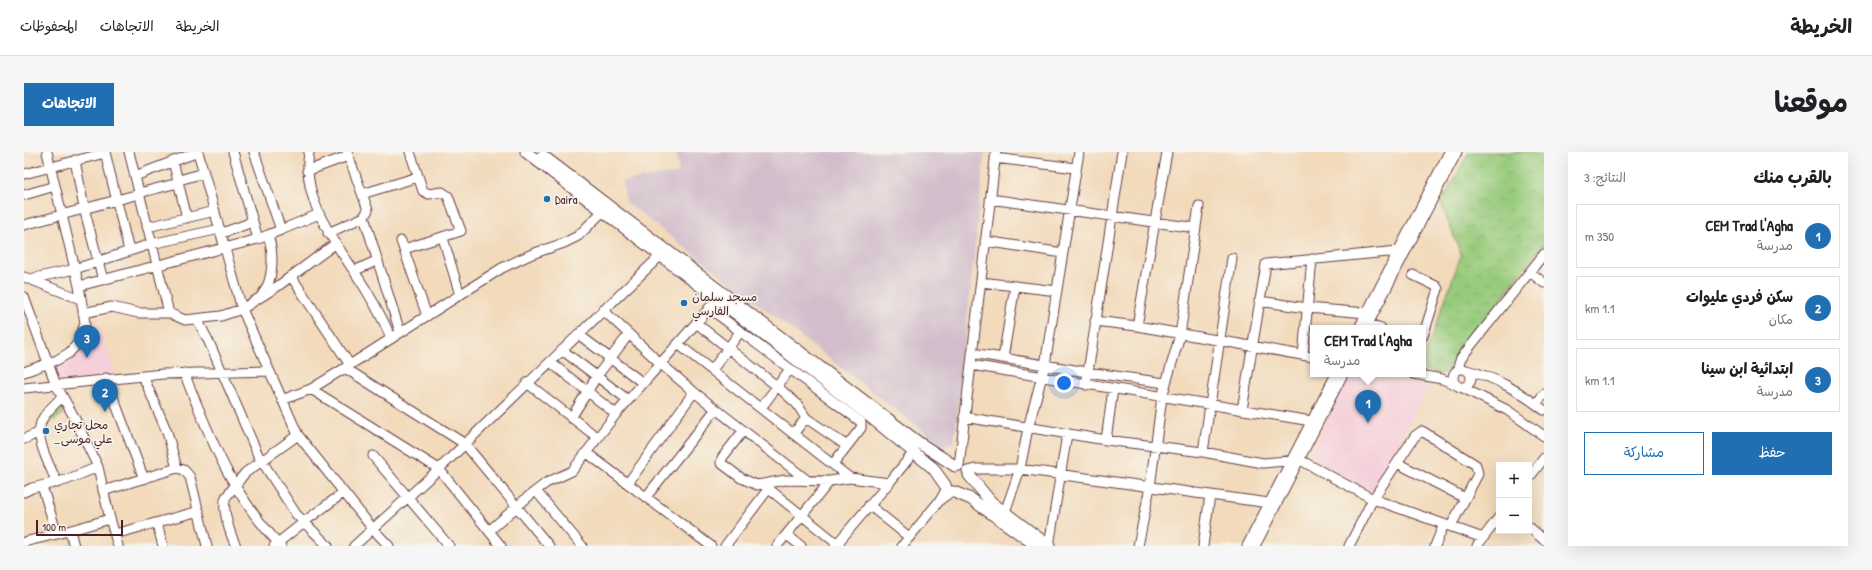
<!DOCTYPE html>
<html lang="ar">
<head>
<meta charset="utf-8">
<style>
	:root { --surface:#fff; --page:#f6f6f6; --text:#202124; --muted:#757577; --line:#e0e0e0; --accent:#1f6fb2 }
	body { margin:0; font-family:"Patrick Hand","Playpen Sans Arabic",sans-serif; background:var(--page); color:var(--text); direction:rtl }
	.controls { position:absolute; right:12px; bottom:12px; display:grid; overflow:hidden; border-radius:0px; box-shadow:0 4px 16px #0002 }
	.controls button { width:36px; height:36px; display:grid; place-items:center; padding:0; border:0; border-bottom:1px solid var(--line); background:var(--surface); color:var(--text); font:20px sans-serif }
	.scale { position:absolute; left:12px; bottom:10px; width:87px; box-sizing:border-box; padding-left:4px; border:2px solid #4a1f2b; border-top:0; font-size:11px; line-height:14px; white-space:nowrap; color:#4a1f2b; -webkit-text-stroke:3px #f7f3e8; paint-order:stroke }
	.you { position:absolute; left:1040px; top:231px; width:14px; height:14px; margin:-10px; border:3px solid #fff; border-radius:50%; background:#1a73e8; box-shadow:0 0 0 6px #1a73e833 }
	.badge { display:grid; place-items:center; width:26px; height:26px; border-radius:50%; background:var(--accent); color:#fff; font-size:13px; font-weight:700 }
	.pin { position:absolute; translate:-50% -33px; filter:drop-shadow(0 1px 2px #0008) }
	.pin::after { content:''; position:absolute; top:21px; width:14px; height:12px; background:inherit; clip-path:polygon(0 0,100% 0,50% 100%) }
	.popup { position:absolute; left:1286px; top:173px; width:116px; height:52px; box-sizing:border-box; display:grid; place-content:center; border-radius:0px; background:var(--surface); filter:drop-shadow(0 1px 3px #0005); font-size:13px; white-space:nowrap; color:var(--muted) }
	.popup b { font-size:15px; color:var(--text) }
	.popup::after { content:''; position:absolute; left:50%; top:100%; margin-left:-8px; border:8px solid transparent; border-top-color:var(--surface) }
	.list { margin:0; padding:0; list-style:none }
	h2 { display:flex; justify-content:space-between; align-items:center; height:52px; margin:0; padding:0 16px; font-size:17px }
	h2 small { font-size:13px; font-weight:400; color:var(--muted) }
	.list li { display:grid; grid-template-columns:26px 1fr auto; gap:12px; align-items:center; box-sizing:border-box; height:64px; margin:0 8px 8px; padding:0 8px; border:1px solid var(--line); border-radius:0px }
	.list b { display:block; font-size:15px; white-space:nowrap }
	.list p { margin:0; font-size:13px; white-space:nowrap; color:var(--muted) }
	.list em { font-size:13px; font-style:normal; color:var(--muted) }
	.actions { display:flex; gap:8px; padding:12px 16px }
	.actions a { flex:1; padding:9px 0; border:1px solid var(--accent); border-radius:0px; text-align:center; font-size:14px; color:var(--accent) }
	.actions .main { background:var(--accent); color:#fff }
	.map { position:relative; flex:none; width:1520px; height:394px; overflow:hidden; direction:ltr; border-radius:0px }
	header { display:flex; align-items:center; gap:24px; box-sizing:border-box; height:56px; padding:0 20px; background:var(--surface); border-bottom:1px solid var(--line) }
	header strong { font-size:19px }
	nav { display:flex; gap:22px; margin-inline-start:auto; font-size:14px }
	.intro { display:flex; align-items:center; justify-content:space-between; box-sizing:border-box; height:96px; padding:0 24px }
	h1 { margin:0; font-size:28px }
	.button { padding:10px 18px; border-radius:0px; background:var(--accent); color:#fff; font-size:14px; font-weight:700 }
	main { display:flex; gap:24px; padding:0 24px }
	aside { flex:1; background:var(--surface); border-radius:0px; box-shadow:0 4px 16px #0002 }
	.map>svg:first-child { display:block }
</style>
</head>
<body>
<header>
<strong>الخريطة</strong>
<nav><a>الخريطة</a><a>الاتجاهات</a><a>المحفوظات</a></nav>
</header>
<div class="intro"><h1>موقعنا</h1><a class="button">الاتجاهات</a></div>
<main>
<aside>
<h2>بالقرب منك<small>النتائج: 3</small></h2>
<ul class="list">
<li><span class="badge">1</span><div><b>CEM Trad l'Agha</b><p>مدرسة</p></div><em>350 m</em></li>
<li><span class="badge">2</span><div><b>سكن فردي عليوات</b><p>مكان</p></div><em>1.1 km</em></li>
<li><span class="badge">3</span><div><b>ابتدائية ابن سينا</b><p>مدرسة</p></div><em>1.1 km</em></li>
</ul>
<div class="actions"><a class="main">حفظ</a><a>مشاركة</a></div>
</aside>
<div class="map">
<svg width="1520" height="394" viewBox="0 0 1520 394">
	<defs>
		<pattern id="park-crowns" width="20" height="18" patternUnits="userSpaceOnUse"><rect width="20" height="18" fill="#98cb7b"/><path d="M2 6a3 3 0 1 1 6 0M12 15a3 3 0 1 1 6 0" fill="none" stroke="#84ae6a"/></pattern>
	</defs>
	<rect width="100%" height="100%" fill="#f7f3e8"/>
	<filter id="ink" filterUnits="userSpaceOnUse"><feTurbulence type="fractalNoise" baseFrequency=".025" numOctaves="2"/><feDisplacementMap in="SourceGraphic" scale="8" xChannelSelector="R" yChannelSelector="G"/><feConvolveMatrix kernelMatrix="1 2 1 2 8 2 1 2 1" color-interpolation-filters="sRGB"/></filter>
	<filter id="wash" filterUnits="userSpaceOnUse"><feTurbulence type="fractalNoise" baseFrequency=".012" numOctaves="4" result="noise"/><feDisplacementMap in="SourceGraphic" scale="16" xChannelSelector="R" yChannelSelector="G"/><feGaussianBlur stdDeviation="0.9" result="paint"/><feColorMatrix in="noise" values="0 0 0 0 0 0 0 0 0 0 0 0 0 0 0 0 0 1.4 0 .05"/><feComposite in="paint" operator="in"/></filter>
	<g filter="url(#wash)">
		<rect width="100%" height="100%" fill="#f2dabb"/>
		<path fill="#f5cfda" d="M74,171L92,223L33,230L28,213L62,178Z
			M1326,222H1337L1406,234L1347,342L1284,307Z"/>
		<path fill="#d1bdcb" d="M652,0H961L930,290L919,294L602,50L598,29L655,21Z"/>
		<path fill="url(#park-crowns)" stroke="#717553" d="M1445,0H1509L1510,2L1520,3V91L1421,220L1416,222L1399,217V209L1437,103L1417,51Z
			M35,253L40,261L32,267L24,270V264Z"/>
	</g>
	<g filter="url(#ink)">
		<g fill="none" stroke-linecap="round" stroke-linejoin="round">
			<defs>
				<path id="minor" d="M81,0L105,99
					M105,0L145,161
					M174,0L218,157L274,283L349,377L365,394
					M209,0L234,87L244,83C250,101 250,128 238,143
					M230,0L257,78L244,83
					M285,0C278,46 306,83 330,119C344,140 357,162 367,186
					M323,0L344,58L340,65
					M971,6L1052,16
					M51,8L60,56L79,128
					M149,9L163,66
					M283,19L324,4
					M0,22L81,1
					M111,24L174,0
					M115,41L150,32L155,28L180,21
					M338,42L394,25
					M0,43L31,34
					M966,47L1172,76
					M0,73L115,42
					M123,75L191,59
					M257,78L295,62
					M304,81L340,65L376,180
					M419,86L436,143
					M377,89L403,164
					M961,89L1039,101
					M380,97L437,79L424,44L418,40L405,42L399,39L386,0
					M330,119L354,108
					M1506,120L1520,131
					M1389,123L1412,134L1414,137L1399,184
					M267,124L326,213
					M0,125L56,147
					M6,127L51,117L127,92L196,77L198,81L223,72L228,68
					M957,130L1033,139
					M55,134L234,87
					M0,145L32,233L49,263L74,315L85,363L94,394
					M1235,149L1283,156L1343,161
					M685,156L837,270V276L809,312
					M579,158L636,211L670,240L783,328
					M59,161L88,155L114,161H145L161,168L197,164L218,157L254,134L311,92
					M173,167L185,190L234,303L272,362L280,370L319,341
					M1071,169L1113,174L1289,205
					M672,171L754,235L773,252L782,266L823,294
					M1345,172L1357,176
					M1113,174L1143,0
					M1335,176L1425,0
					M1342,176L1433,0
					M554,182L619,231
					M654,192L826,326
					M538,198L604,248
					M948,201L1063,220L1141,231
					M1279,203L1288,107
					M979,206L991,134
					M526,210L592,262
					M947,213L1287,269
					M321,216L441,292L525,394
					M1436,217L1435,212L1437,206L1520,102
					M1429 226a9 9 0 1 1 18 0a9 9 0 1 1-18 0Z
					M688,218L716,180
					M1442,218C1472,225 1496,240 1520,258
					M0,220L33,208L45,201L55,190L61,171L55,134L23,0
					M160,221C187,287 206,341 257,394
					M1390,222L1418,227L1433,233
					M119,224L143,280L153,316
					M82,226L120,327
					M503,231L574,286
					M1062,233L1098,0
					M1437,235L1483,258L1520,284
					M0,236L139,222L245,219
					M287,237L415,317L477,394
					M258,248L287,237L321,216L478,116L508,102L540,91L554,84L583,55
					M1512,252L1520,242
					M737,256L766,217
					M1218,258L1242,112L1374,99
					M940,265L1082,288L1179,300L1239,311L1276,308L1349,347L1459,386
					M547,266L573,224L605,182
					M719,279L698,306L697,311L717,326L733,333L761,328L806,329L826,326L865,331L890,300
					M769,282L782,266
					M0,287L14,281
					M1082,288L1089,237
					M1179,300L1208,106
					M563,301L687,394
					M349,304L425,394
					M1373,311L1441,346
					M935,314L972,0
					M943,319L951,317H996L1245,351
					M1505,326L1520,306
					M33,331C26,313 8,284 19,266C24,258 32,251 38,245
					M604,331L670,240
					M740,333L816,394
					M18,334L33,382
					M923,336L917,347L928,339
					M79,339L153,316L160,318L166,325L183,394
					M512,339L558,394
					M0,340L8,336L42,328L74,315
					M622,345L692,257
					M845,353L885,385
					M981,360L996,317L1004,276L1021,213L1055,0
					M133,371L139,394
					M1505,375L1520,388
					M46,379L50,394
					M465,379L505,344L522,331L548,319L592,262L697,143
					M91,382L175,359
					M763,383L777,394
					M0,390L33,382L86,367
					M212,394C207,384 197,356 202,345L221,321L274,283
					M250,394L280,370L304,394
					M330,394L415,317L636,104
					M701,394L745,336
					M753,394L806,329
					M811,394L865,331
					M878,394L917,347
					M1025,394L1043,282
					M1114,394L1126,335L1138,245L1156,183L1175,54
					M1179,394L1186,343
					M1223,394L1312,222
					M1231,394L1319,222
					M1325,394L1349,347L1391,284L1398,279L1452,313L1454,322L1427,374
					M1411,394L1420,372
					M1453,394L1475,365"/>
				<path id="major" d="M502,0L844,263L909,316L921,333
					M519,4L894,290L931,314
					M945,323L967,350L1025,394
					M930,340L947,347L1013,394"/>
			</defs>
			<use href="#minor" stroke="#633b41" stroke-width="11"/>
			<use href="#major" stroke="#633b41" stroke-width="13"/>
			<use href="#minor" stroke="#fff" stroke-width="9"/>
			<use href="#major" stroke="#fff" stroke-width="11"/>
		</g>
	</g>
	<g fill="#1f6fb2" stroke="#f7f3e8" stroke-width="1.5">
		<circle cx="523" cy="47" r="4"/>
		<circle cx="660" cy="151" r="4"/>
		<circle cx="22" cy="279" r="4"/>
	</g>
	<g text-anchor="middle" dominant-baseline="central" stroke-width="3.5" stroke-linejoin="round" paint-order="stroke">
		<g font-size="12" fill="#4a1f2b" stroke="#f7f3e8" text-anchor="start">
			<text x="531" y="47">Daira</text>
			<text x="668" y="144">مسجد سلمان<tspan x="668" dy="14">الفارسي</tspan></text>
			<text x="30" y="272">محل تجاري<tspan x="30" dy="14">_علي موسى</tspan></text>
		</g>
	</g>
</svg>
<div class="controls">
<button>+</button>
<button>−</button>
</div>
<div class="scale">100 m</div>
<div class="you"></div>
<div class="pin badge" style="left:1344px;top:271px">1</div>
<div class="popup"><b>CEM Trad l'Agha</b>مدرسة</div>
<div class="pin badge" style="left:81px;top:260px">2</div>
<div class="pin badge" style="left:63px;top:206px">3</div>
</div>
</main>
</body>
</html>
